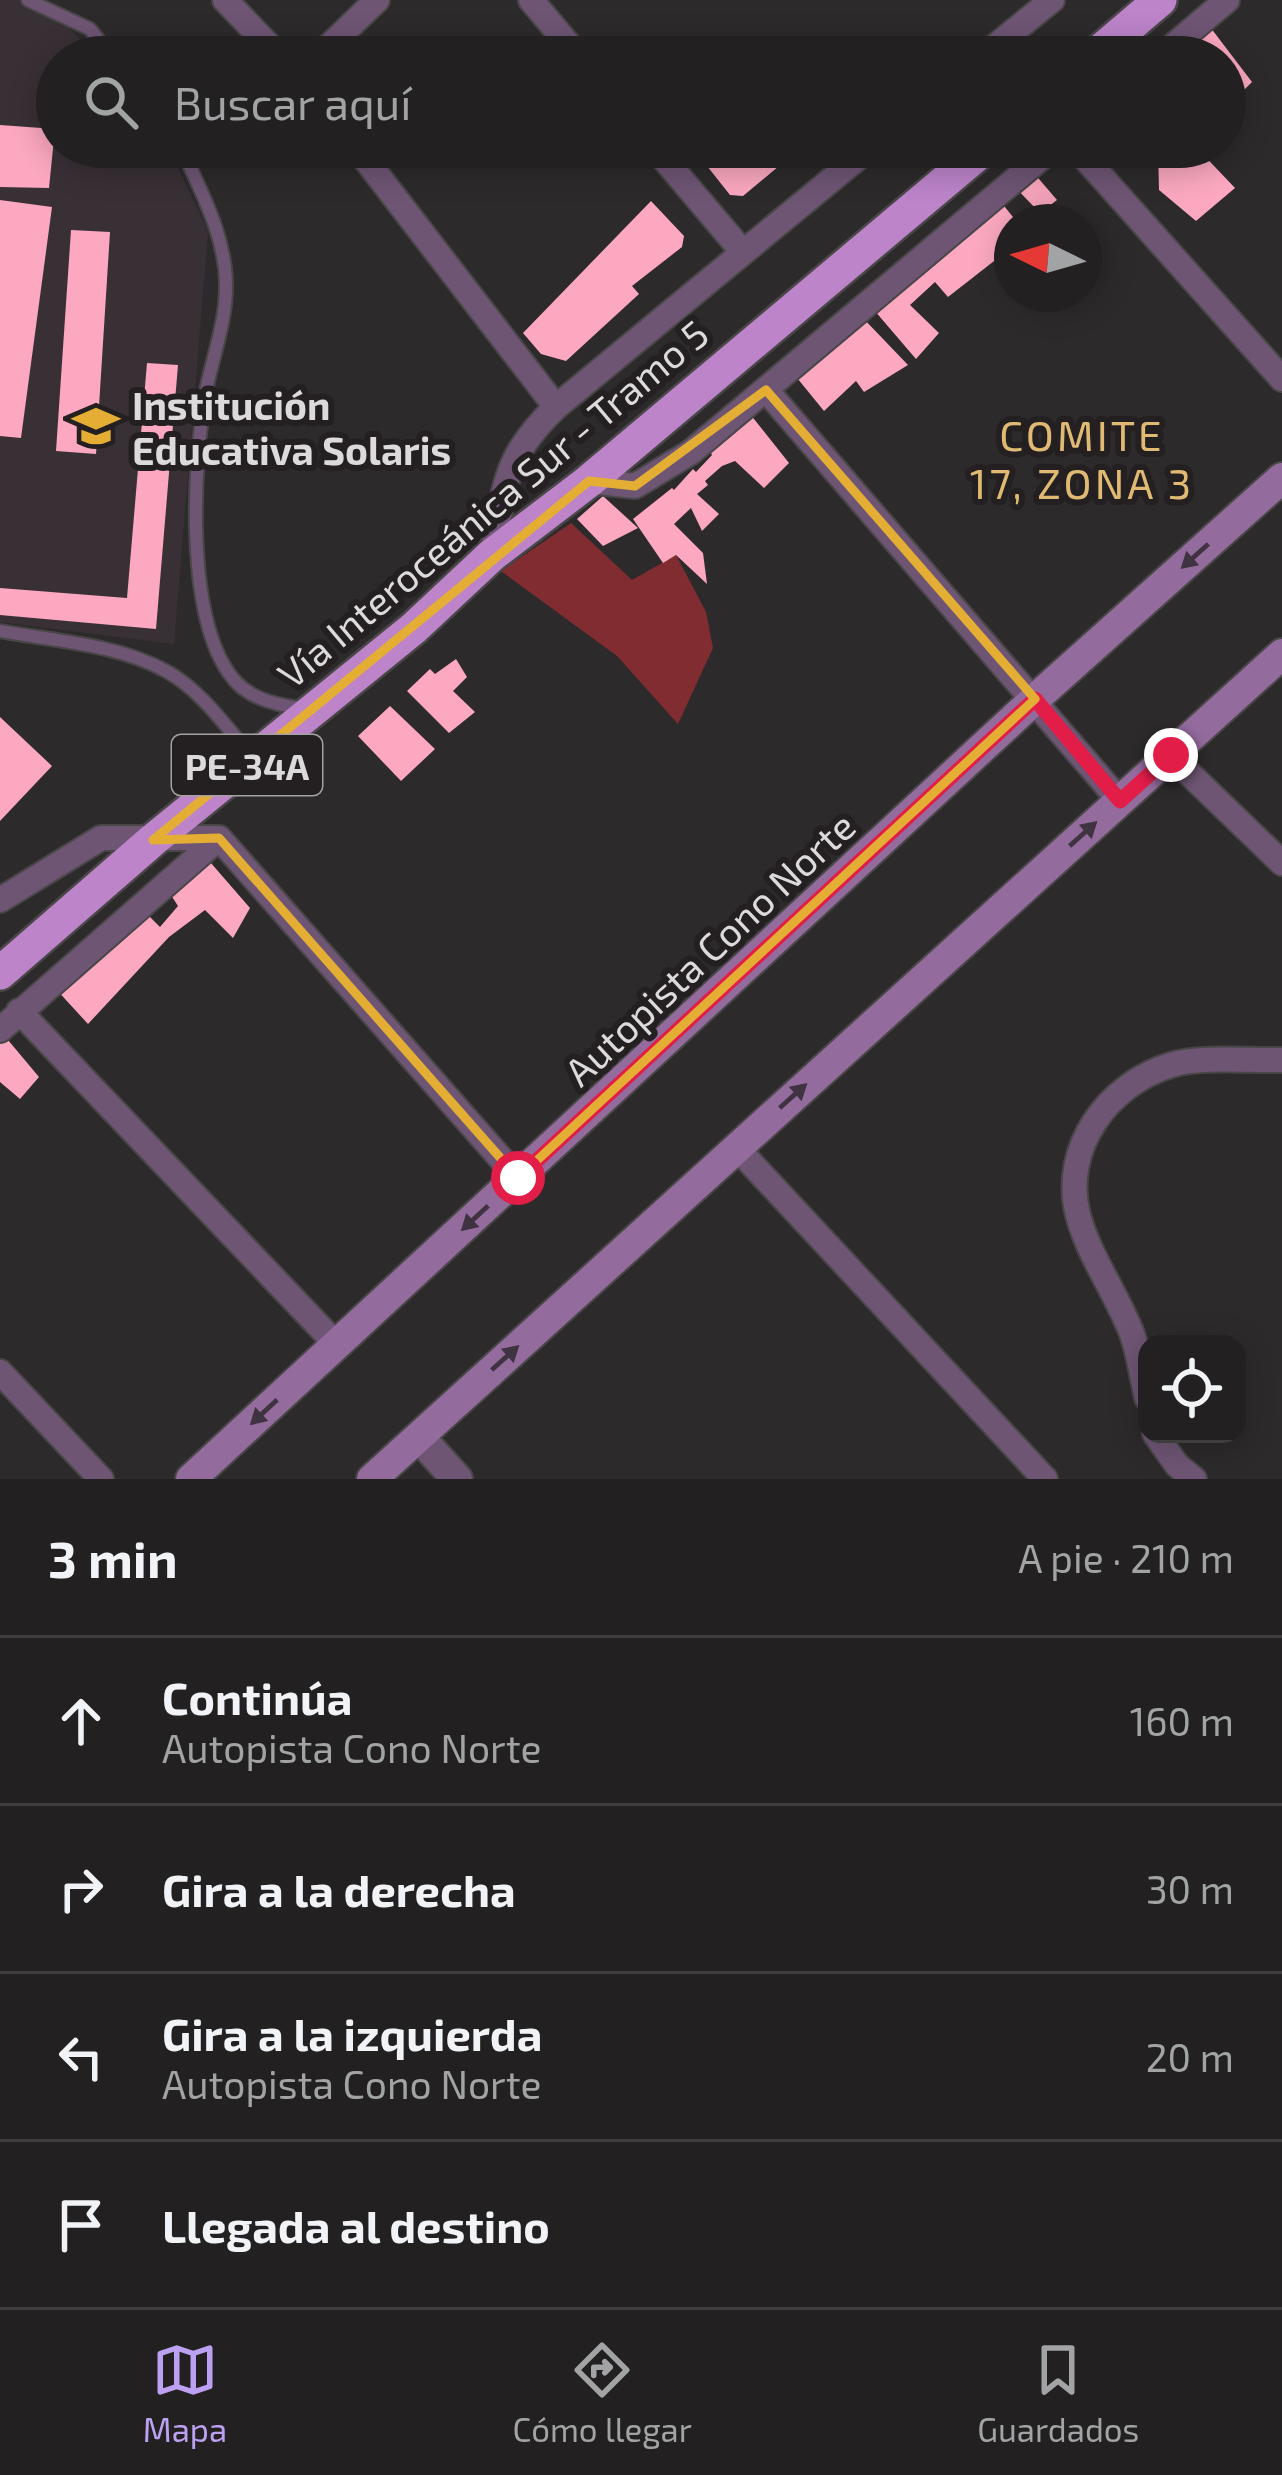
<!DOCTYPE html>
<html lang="es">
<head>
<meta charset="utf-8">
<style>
	:root { --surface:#222021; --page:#2a282a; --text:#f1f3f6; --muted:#a2a3a5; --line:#3f3e3f; --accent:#bca0f2 }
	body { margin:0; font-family:"Exo 2",sans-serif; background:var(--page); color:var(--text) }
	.controls { position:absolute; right:36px; bottom:36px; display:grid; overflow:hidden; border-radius:24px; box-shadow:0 6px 30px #0003 }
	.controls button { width:108px; height:108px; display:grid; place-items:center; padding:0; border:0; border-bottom:3px solid var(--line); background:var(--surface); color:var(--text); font:60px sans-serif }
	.compass { position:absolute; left:994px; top:204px; width:108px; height:108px; border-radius:50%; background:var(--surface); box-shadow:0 6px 30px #0003; rotate:275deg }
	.stop { position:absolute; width:36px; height:36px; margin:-27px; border:9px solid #e11d48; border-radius:50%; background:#fff }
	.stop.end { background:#e11d48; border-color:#fff; box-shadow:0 3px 12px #0008 }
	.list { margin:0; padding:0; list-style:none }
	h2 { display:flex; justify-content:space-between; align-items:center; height:156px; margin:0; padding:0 48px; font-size:51px }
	h2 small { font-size:39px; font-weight:400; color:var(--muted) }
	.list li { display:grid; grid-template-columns:78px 1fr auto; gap:36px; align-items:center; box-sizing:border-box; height:168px; padding:0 48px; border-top:3px solid var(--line) }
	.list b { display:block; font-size:45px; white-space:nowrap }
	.list p { margin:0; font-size:39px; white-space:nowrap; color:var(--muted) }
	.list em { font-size:39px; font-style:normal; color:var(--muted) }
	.icon { flex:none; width:66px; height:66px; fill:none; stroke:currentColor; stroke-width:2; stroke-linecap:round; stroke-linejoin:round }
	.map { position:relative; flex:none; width:1282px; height:1479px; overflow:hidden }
	.search { position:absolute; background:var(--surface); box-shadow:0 6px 30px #0003; left:36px; right:36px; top:36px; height:132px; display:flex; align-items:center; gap:30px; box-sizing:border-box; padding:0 42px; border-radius:66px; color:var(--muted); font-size:45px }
	.sheet { height:828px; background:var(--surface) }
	nav { display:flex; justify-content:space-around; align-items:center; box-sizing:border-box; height:168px; border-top:3px solid var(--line); background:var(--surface); font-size:33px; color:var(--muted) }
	nav a { display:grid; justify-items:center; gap:6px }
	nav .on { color:var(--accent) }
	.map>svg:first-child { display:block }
</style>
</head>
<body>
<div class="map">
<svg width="1282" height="1479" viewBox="0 0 1282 1479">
	<rect width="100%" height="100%" fill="#2d2a2c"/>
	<path fill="#393036" d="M0,0H45L95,57H57V147H168L208,231L174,644L0,622Z"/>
	<path fill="#812c30" d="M571,523L632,580L676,555L706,612L713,648L678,724L617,656L501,571Z"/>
	<path fill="#fba8c0" d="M1204,19L1252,82L1232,102L1225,93V57H1197L1186,43Z
		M0,125L55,129L49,188L0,187Z
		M692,147H766L779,166L743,196L730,195Z
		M1123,147H1196L1235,188L1196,221L1159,190L1158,148L1139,165Z
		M1033,172L1057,200L1040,213L1011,183Z
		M996,196L1017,222H1012V247L948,297L935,282L910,305L939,333L916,359L874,310Z
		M0,200L52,207L21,438L0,436Z
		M651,201L684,236L682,247L632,286L639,294L566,361L541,354L523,333Z
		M71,230L110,232L96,454L56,451Z
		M862,317L908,365L864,392L856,381L824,411L793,373Z
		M147,363L178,365L156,629L0,615V588L127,598Z
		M750,414L789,463L764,488L735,461L722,466L705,481L708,485L697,494L719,514L702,531L691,508L674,524L703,553L707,584L676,555L663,563L633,519L672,488L674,490L693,469L696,472L712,455L708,447Z
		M603,496L638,528L603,546L577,519Z
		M456,659L467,677L453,691L475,712L449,733L407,691L430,669L435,674Z
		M390,706L435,749L401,781L358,736Z
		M0,717L52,766L0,821Z
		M204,855L250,908L233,938L205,910L169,937L88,1024L54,987L144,911L160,927L178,906L167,889Z
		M0,1040H8L39,1077L20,1099L0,1082Z"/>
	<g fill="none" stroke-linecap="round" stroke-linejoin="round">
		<defs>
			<path id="service" d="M28,0L90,29L112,57
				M181,147C201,192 226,236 226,286C226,321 214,353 207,386C193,458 183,624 236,682C253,700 279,706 303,708
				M0,631C54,641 117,644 166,671C200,689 228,729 253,758"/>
			<path id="minor" d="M225,0L280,57
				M531,0L579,57
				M318,57L377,0
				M982,57L1052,0
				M1160,57L1227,0
				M356,147L556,407
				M654,147L742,251
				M1075,147L1282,379
				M766,390L1120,801
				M589,481L635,486L691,452L1054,147
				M492,555C506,485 502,459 556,407L871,147
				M1171,756L1282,863
				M219,838L518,1178
				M0,900L101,838H219
				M19,1011L337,1345
				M0,1030L219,838
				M736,1147L1045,1479
				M0,1372L101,1479
				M1147,1398C1142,1377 1139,1354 1132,1334C1117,1294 1089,1257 1078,1215C1061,1148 1108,1084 1171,1065C1200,1056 1250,1061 1282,1060
				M1155,1434L1177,1465L1194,1479"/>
			<path id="tertiary" d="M419,1437L457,1479"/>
			<path id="secondary" d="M191,1479L1035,699L1282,478
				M372,1479L1282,654"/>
			<path id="trunk" d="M1093,57L1160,0
				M0,973L153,840L414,628L492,555L589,481L986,147"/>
		</defs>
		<use href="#service" stroke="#494648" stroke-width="16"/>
		<use href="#minor" stroke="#494648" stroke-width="28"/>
		<use href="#tertiary" stroke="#494648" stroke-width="34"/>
		<use href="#secondary" stroke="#494648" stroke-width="34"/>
		<use href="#trunk" stroke="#494648" stroke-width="38"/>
		<use href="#service" stroke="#6e5574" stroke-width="12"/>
		<use href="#minor" stroke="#6e5574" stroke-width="24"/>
		<use href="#tertiary" stroke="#6e5574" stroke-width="30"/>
		<use href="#secondary" stroke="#936b9d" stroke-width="30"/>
		<use href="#trunk" stroke="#bd84ca" stroke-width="33"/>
	</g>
	<defs><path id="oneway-solid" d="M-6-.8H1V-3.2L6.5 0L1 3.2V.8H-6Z" transform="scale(3)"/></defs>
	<g fill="#403341">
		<use href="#oneway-solid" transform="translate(1195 556) rotate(138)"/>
		<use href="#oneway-solid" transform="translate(1083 834) rotate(-42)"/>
		<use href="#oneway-solid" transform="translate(793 1096) rotate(-42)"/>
		<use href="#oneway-solid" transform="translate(475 1218) rotate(137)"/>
		<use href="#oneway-solid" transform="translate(505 1358) rotate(-42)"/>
		<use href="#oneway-solid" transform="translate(264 1412) rotate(137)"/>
	</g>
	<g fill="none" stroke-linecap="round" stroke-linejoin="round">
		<path stroke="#e11d48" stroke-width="15" d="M518,1178L1035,699L1120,801L1171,755"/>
	</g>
	<path fill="none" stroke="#e4ae35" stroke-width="9" stroke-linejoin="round" d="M766,390L1035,699L518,1178L219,838L153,840L589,481L635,486Z"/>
	<defs>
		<symbol id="school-bare" viewBox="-9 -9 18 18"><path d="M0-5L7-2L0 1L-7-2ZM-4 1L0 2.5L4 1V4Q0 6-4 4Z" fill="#e4ae35" stroke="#242022" stroke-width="2.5" paint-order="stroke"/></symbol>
	</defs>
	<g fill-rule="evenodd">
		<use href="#school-bare" x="63" y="393" width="66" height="66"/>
	</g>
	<g text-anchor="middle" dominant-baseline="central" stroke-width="12" stroke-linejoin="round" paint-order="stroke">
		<rect fill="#242022" stroke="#a6a2a4" stroke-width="3" x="172" y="735" width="150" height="60" rx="9"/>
		<g font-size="36" font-weight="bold" fill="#dddadc">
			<text x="247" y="765">PE-34A</text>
		</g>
		<g font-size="39" font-weight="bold" fill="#dddadc" stroke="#242022" text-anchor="start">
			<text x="132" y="404">Institución<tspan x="132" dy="45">Educativa Solaris</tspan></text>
		</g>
		<g font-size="39" fill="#dddadc" stroke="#242022">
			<text transform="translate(492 503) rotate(-40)">Vía Interoceánica Sur - Tramo 5</text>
			<text transform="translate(709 948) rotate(-43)">Autopista Cono Norte</text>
		</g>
		<g font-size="42" letter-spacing="3" fill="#e0ba73" stroke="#242022">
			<text x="1082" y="434">COMITE<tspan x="1082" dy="48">17, ZONA 3</tspan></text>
		</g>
	</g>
</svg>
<div class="controls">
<button><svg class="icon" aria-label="locate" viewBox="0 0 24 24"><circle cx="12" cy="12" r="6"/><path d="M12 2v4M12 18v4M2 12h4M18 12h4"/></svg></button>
</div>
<svg class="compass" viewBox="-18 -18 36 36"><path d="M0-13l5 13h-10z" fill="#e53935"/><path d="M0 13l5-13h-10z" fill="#a2a3a5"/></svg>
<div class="stop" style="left:518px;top:1178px"></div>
<div class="stop end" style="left:1171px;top:755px"></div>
<div class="search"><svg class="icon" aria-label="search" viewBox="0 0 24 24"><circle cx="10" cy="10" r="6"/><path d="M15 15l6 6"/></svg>Buscar aquí</div>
</div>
<section class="sheet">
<h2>3 min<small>A pie · 210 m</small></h2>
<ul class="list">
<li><svg class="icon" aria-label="ahead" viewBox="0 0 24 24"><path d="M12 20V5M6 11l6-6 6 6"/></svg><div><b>Continúa</b><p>Autopista Cono Norte</p></div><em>160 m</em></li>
<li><svg class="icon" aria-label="right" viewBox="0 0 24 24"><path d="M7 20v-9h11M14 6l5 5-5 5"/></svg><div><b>Gira a la derecha</b></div><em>30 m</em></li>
<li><svg class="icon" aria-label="left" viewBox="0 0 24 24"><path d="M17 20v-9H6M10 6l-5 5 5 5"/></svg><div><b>Gira a la izquierda</b><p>Autopista Cono Norte</p></div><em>20 m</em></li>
<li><svg class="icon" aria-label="arrive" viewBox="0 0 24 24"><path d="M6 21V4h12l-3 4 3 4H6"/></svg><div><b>Llegada al destino</b></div></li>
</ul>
</section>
<nav>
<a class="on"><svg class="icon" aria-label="map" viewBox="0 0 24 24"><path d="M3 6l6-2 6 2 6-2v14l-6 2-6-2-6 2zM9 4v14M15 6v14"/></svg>Mapa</a>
<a><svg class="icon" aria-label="directions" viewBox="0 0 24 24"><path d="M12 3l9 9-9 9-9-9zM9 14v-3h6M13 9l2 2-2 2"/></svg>Cómo llegar</a>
<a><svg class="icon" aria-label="saved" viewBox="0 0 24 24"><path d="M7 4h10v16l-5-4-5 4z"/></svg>Guardados</a>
</nav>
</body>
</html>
